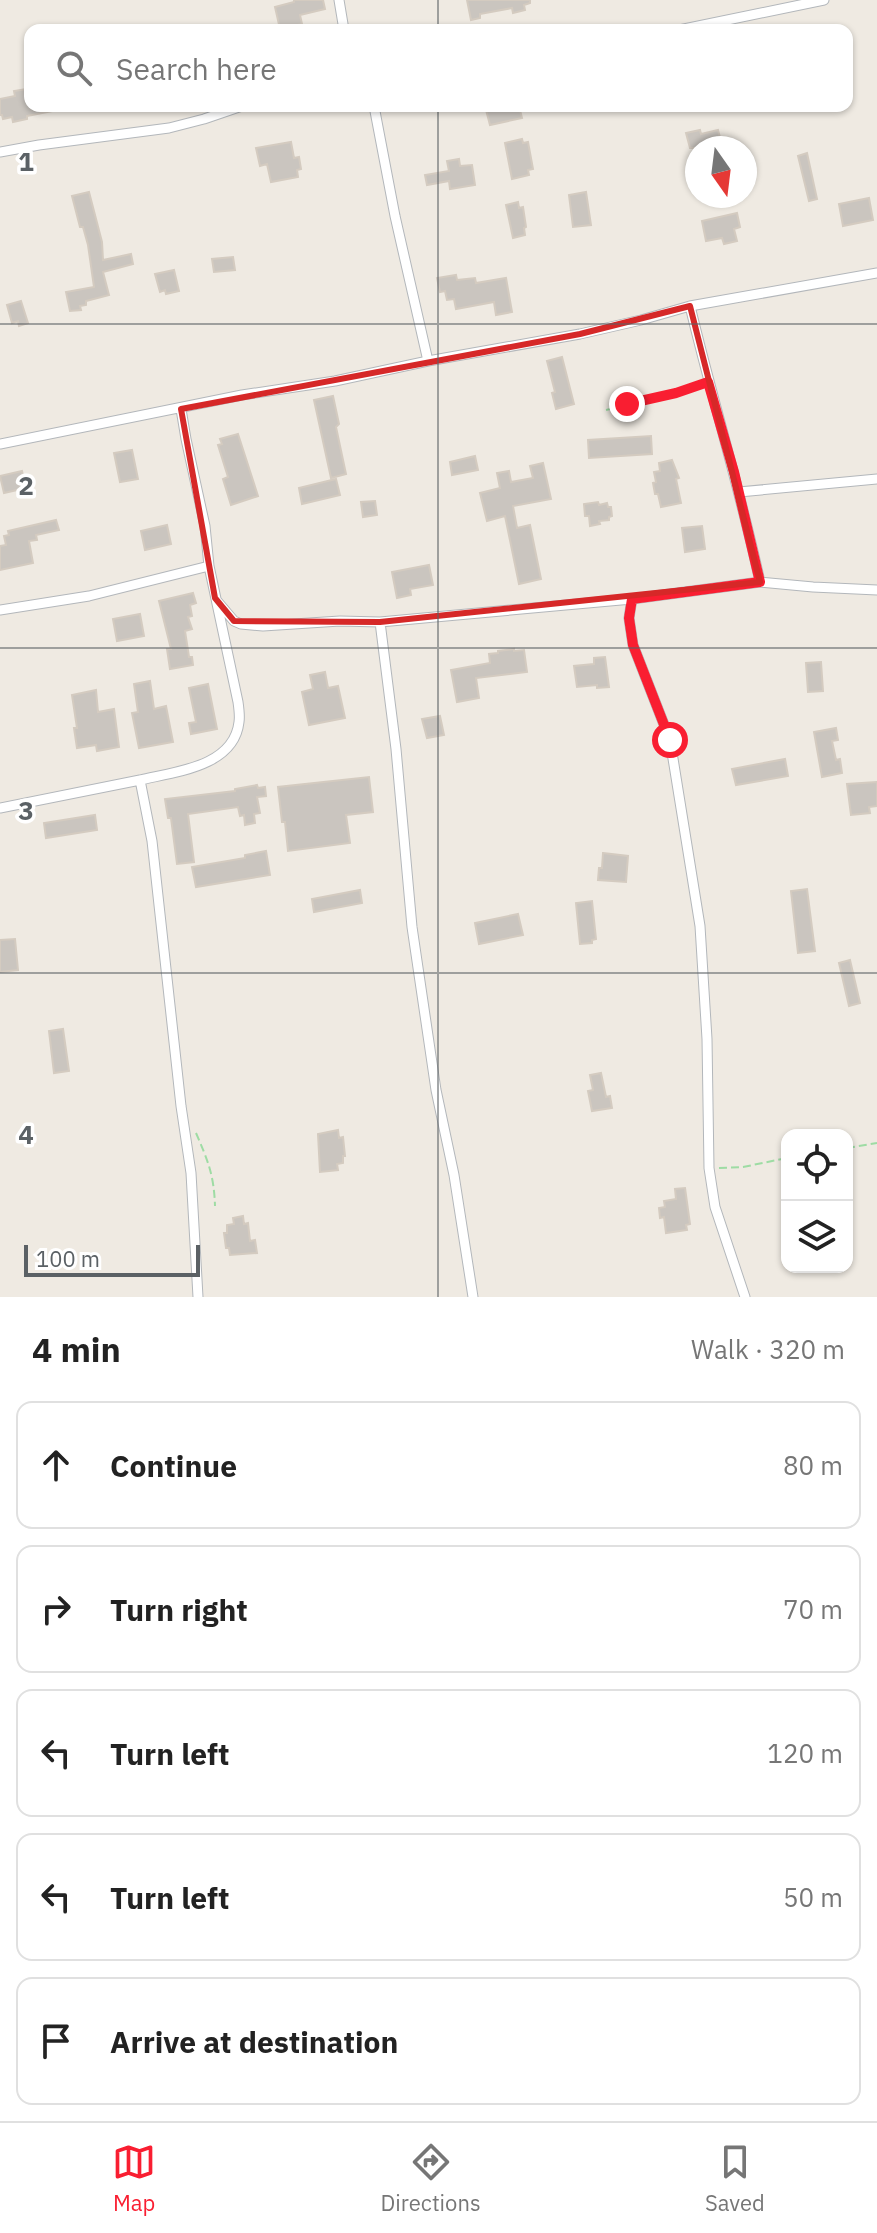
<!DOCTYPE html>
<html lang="en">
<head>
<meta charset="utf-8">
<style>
	:root { --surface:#fff; --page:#f6f6f6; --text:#222; --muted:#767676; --line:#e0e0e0; --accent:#f91e31 }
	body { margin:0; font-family:"IBM Plex Sans",sans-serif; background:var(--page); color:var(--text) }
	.controls { position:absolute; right:24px; bottom:24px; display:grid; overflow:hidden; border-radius:16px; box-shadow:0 2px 6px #0004 }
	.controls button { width:72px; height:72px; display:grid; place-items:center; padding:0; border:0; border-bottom:2px solid var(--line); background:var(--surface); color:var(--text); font:40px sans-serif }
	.compass { position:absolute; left:685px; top:136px; width:72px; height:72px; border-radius:50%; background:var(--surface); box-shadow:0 2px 6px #0004; rotate:166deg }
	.scale { position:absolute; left:24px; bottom:20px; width:176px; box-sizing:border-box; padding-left:8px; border:4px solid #5b6165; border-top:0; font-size:22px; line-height:28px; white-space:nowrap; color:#5b6165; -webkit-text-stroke:6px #fff; paint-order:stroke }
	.stop { position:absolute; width:24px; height:24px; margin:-18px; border:6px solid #f91e31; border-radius:50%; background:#fff }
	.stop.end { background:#f91e31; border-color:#fff; box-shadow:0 2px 8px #0008 }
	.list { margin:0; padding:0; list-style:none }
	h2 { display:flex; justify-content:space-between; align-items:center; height:104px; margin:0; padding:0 32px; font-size:34px }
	h2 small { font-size:26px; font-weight:400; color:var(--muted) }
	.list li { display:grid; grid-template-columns:52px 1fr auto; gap:24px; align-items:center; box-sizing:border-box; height:128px; margin:0 16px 16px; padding:0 16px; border:2px solid var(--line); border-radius:16px }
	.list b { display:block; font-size:30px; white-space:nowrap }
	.list em { font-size:26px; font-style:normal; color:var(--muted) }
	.icon { flex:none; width:44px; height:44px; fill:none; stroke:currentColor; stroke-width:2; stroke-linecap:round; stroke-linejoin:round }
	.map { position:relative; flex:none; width:877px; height:1297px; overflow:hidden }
	.search { position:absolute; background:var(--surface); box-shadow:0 2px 6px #0004; left:24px; right:24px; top:24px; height:88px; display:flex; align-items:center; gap:20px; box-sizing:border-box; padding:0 28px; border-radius:16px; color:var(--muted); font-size:30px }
	.sheet { height:824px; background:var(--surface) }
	nav { display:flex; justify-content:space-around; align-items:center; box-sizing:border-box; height:112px; border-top:2px solid var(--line); background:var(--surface); font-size:22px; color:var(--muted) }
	nav a { display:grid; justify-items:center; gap:4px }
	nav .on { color:var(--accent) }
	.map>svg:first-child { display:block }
</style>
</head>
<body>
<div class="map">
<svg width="877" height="1297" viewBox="0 0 877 1297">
	<rect width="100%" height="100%" fill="#efeae2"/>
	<path fill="#cac5bf" stroke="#d4cbc0" stroke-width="2" d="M294,0H323L325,9L300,15L302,24L280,29L275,7L294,2Z
		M467,0H530V3L524,5L525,10L513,13L512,8L480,14V18L471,20Z
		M27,89L28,94H30V106H53V111L27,116V119L13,122L12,117L3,119L2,115H0V99L15,96L14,91Z
		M485,106H519L522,118L490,125Z
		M700,130L701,134L718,130L722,145L710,148H690L686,133Z
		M522,139L523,143L528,142L533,169L528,170L529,175L512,179L505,143Z
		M291,142L294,158L299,157L301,169L297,170L298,177L271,182L267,164L260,166L256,148Z
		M807,153L817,199L809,201L798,156Z
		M459,159L460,166L472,165L475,185L450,189L449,181L427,185L425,175L449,171L447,161Z
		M89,192L102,242L103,260L131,254L133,264L103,272L109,295L86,301V305L80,306L81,310L70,311L66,292L94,287L88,245L83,227H80L72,196Z
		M586,192L591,225L573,227L569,195Z
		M869,198L873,220L843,226L839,204Z
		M518,202L519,208L523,207L526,227L524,228L525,235L513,238L506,205Z
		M737,213L740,227L734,229L737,241L724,244L722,238L706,241L702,221Z
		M233,257L235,270L214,272L212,259Z
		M174,270L179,291L166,294L165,290L160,292L155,274Z
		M456,275L457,280L475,278L476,283L506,278L512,312L496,315L494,302L456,309L454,299L447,300L445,291L440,292L437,278Z
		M21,301L28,323L19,326L18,321L12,323L7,305Z
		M562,357L574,404L556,409L552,393L555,392L547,361Z
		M333,396L339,424L336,427L346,474L331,478L314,400Z
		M238,434L258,496L231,505L223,479L228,477L218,445L222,444L220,439Z
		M651,436L652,454L589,458L588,440Z
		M132,450L138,479L120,482L114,453Z
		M475,456L478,470L452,475L450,462Z
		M672,460L679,478L676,479L681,503L661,507L658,494H655L653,483L656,482L654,472L660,471L659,463Z
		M543,463L551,499L513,506L517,528L530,525L541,579L519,584L505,516L487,521L480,493L500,488L497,473L509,471L511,482L533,478L530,466Z
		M22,471L26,488L4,493L0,476Z
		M336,479L340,495L302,504L299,488Z
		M375,501L377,515L363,517L361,502Z
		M598,502L599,505L607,503L608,507H611L612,516L609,517V520L599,521L600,524L590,526L589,516H585L584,504Z
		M56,520L59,530L36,535L37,540L29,541L33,563L0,570V546L6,545L4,536L9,535L8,531Z
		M167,525L171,544L145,550L141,531Z
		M702,526L705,549L685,552L682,528Z
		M429,565L433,585L410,589L411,595L397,598L392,572Z
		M193,593L196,603L190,605L192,616L188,617L192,629L185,631L189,657H192L193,665L170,669L167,649H171L159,601Z
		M140,614L144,636L117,641L113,619Z
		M514,649V651L524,650L527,672L476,678L479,698L457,702L451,670L490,663L489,654L498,653V651Z
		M605,657L609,687L597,688V685L577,687L574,666L594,664V658Z
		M821,662L823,691L808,692L806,663Z
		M325,672L328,688L338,686L345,718L309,725L302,692L313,689L310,675Z
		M150,681L154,709L166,706L173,742L139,748L132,713L138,712L134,684Z
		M208,684L217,729L191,734L189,723L196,722L189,688Z
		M96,690L98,712L114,709L119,747L97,751L96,745L77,748L74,728H77L72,695Z
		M440,716L444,735L427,738L422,719Z
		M836,728L838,740L832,741L836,760L840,759L842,773L822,777L814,732Z
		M785,759L788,776L736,785L732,769Z
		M369,777L373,812L346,815L350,843L288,851L285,822H282L278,787Z
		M877,782V806L869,807L870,813L851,815L847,784Z
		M257,785L258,788L265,787L266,796L257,797L260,813L254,814L255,823L245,825L244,815L240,816L238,807L188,814L194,862L177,864L171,818H168L165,799L235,791V789Z
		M95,815L97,830L46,838L44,823Z
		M266,851L270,875L196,887L192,867L245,858V855Z
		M603,853L628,856L626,882L598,880L599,868H602Z
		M807,889L815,951L798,953L791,891Z
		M360,890L362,903L314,912L312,899Z
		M592,901L596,939L592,940V943L580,944L576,903Z
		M518,914L523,935L479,944L475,923Z
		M15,939L18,970L0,972V940Z
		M850,960L860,1003L849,1006L839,963Z
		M63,1029L69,1071L54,1073L49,1031Z
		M601,1073L606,1097L610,1096L612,1108L592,1111L588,1091L593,1090L590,1075Z
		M338,1130L339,1138L343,1137L345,1156H343V1163L337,1164L338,1170L320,1172L318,1134Z
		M685,1188L690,1224L686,1225L687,1230L666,1233L664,1217L660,1218L659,1208L665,1207L664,1201L676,1199L675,1189Z
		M243,1216L244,1224L248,1223L250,1241L255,1240L257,1253L230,1255L229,1248H226L224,1233H227V1225L234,1224L233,1218Z"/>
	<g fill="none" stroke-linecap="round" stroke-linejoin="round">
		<defs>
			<path id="street" d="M339,0L344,30
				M679,30L824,0
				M374,106L395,216L428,361
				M0,152L39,145L169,128L204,119L242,106
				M690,306C712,398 740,489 760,582
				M181,409L186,439L205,526L209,566L238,702C239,709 240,716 239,722C234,767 174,772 140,780L152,841L181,1106L191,1173L198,1297
				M0,444L242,395L335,381L428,361L580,334L641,320L690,306L877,273
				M739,492L877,479
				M632,599L629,618L633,645L670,740L700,926L707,1039L709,1168L715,1207L745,1297
				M217,601L234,621L241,624L263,626L340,621L380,622L632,599L760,582L813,587L877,590
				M0,610L89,596L209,566
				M380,622L396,749L412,927L436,1090L454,1175L473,1297
				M0,808L140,780"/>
		</defs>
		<use href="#street" stroke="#b3b7bb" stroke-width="11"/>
		<path stroke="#9edca4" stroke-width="2" stroke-dasharray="8 4" stroke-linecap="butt" d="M606,410L676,393L699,385
			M196,1133C208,1161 214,1175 215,1206
			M847,1148L877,1143
			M719,1168L743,1167L787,1158"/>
		<use href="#street" stroke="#fff" stroke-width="9"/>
	</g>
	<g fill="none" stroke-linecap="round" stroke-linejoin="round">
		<path stroke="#f91e31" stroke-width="10" d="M627,404L676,393L708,382L734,472L760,582L632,599L629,618L633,645L670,740"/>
	</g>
	<path fill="none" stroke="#d62828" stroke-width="6" stroke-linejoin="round" d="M690,306L760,582L380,622L234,621L215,598L181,409L580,334Z"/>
	<path fill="none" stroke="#5b6165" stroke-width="2" stroke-opacity="0.55" d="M438,0V30M438,106V1297M0,324H877M0,648H877M0,973H877"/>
	<g font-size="26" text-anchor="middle" font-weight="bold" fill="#5b6165" stroke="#fff" stroke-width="7" stroke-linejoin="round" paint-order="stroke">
		<text x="26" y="171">1</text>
		<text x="26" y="495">2</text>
		<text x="26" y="820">3</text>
		<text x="26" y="1144">4</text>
	</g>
</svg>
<div class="controls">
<button><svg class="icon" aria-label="locate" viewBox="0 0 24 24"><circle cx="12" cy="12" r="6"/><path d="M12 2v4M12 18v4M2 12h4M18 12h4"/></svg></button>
<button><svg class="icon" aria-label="layers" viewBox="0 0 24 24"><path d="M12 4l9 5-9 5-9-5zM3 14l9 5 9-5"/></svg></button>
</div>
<svg class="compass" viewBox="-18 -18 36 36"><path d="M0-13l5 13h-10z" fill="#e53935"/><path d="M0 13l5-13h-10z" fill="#767676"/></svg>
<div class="scale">100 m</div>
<div class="stop" style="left:670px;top:740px"></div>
<div class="stop end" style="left:627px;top:404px"></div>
<div class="search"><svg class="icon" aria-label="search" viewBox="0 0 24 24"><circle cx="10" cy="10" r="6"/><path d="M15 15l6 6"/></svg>Search here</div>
</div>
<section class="sheet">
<h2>4 min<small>Walk · 320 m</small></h2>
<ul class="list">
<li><svg class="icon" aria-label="ahead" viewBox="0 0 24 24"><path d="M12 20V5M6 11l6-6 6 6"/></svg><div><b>Continue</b></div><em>80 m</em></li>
<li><svg class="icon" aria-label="right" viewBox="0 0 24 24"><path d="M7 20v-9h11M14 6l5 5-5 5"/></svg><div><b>Turn right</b></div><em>70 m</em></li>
<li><svg class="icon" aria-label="left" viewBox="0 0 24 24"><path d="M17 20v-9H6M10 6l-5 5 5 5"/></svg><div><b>Turn left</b></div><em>120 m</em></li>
<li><svg class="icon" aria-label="left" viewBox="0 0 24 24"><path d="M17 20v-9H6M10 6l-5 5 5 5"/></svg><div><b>Turn left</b></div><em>50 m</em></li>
<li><svg class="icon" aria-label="arrive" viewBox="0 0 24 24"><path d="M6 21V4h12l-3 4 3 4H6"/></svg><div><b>Arrive at destination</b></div></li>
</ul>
</section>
<nav>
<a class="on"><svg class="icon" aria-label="map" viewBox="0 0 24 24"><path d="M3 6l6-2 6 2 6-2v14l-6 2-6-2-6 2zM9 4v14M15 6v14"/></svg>Map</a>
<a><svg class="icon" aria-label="directions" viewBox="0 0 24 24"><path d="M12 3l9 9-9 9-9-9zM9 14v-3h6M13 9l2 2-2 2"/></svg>Directions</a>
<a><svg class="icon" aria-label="saved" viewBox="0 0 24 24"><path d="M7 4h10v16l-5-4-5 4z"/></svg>Saved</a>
</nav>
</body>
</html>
